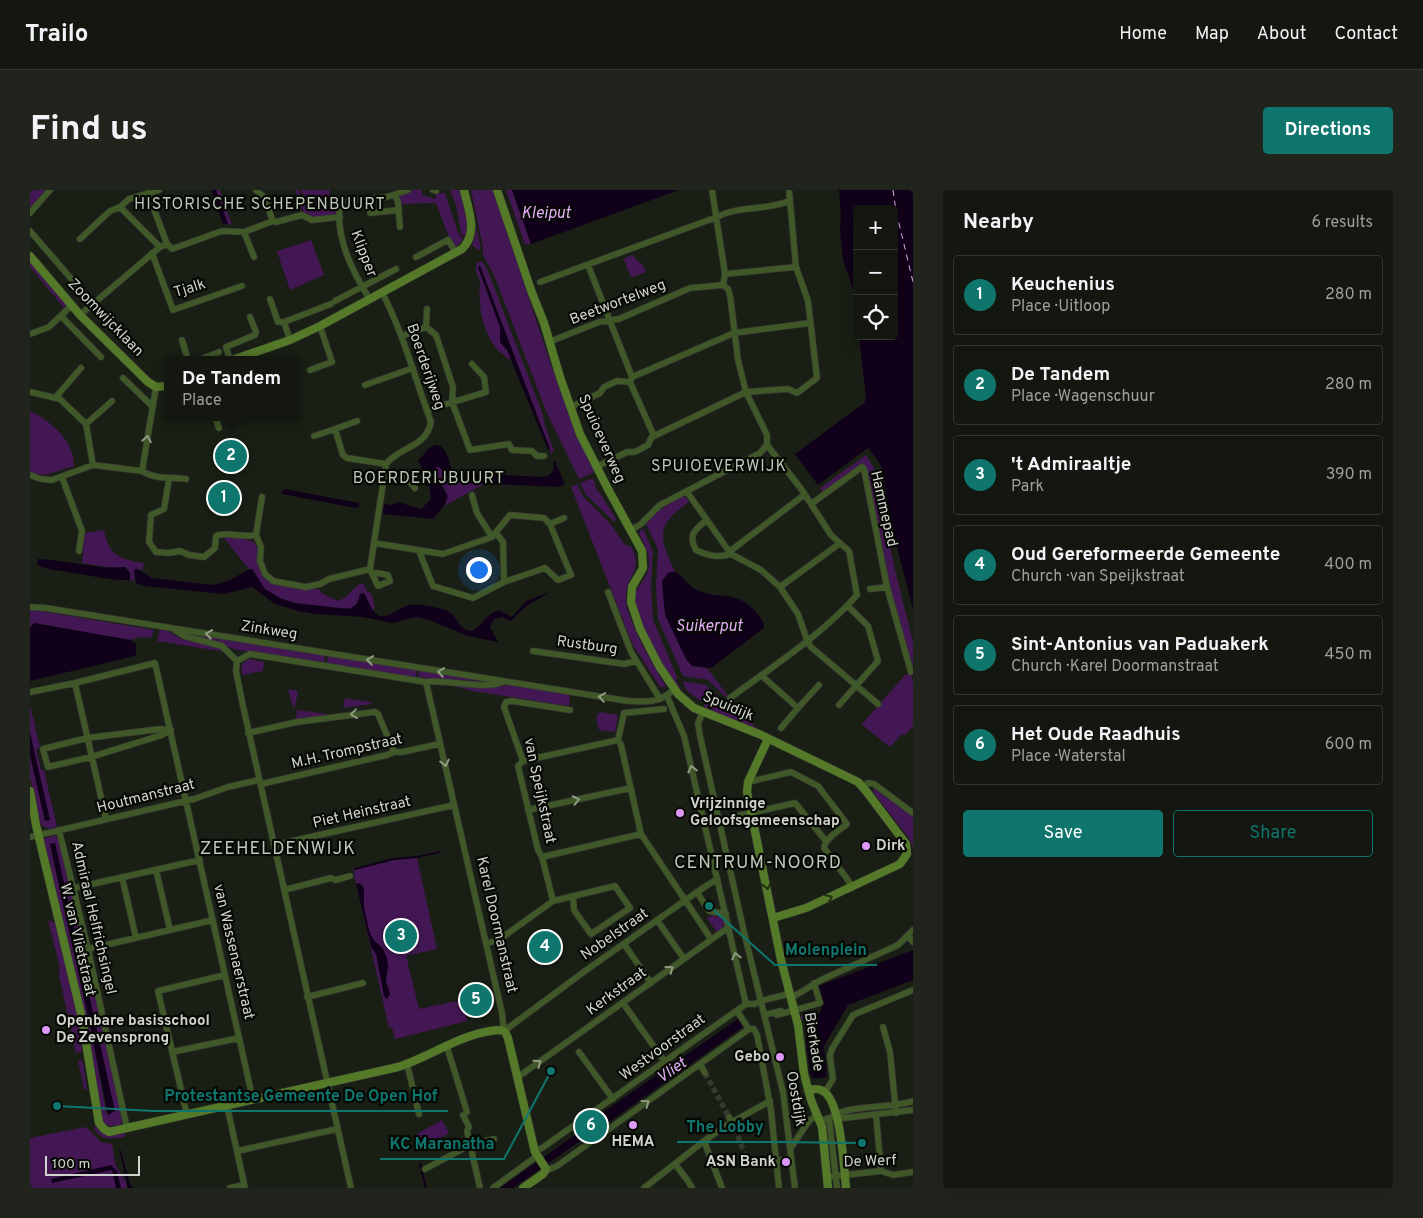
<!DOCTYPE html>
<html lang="en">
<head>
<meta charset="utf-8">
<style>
	:root { --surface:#13170f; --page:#20241d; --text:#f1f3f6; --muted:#9d9f9e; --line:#32362f; --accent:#0f766e }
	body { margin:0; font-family:Overpass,sans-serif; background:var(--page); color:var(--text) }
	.controls { position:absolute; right:15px; top:15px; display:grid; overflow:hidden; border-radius:5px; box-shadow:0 5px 20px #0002 }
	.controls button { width:45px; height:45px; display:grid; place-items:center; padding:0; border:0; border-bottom:1px solid var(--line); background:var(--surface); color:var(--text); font:25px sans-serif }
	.scale { position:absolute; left:15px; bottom:12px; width:95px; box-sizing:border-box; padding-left:5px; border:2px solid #cfd3cc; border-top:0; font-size:14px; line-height:18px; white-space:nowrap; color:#cfd3cc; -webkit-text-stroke:4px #060804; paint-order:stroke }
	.you { position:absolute; left:448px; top:379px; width:18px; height:18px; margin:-12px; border:4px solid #fff; border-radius:50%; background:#1a73e8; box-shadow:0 0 0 8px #1a73e833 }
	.badge { display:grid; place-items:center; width:32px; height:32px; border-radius:50%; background:var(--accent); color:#fff; font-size:16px; font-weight:700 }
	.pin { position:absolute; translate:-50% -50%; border:2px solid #fff; box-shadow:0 1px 5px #0006 }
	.popup { position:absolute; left:134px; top:166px; width:135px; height:65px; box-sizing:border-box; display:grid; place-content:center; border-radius:5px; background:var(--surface); filter:drop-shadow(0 1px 4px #0005); font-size:16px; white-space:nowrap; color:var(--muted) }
	.popup b { font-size:19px; color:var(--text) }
	.popup::after { content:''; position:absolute; left:50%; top:100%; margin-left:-10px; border:10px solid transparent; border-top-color:var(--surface) }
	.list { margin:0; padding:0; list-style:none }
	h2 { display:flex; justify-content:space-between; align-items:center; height:65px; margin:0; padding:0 20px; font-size:21px }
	h2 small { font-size:16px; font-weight:400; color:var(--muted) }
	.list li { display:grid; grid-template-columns:32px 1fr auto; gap:15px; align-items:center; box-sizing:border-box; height:80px; margin:0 10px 10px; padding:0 10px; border:1px solid var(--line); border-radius:5px }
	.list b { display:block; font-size:19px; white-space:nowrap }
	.list p { margin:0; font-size:16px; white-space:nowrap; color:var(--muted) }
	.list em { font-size:16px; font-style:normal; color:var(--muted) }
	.actions { display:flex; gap:10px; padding:15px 20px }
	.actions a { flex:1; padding:11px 0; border:1px solid var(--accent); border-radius:5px; text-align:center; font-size:18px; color:var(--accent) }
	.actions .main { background:var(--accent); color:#fff }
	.icon { flex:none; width:28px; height:28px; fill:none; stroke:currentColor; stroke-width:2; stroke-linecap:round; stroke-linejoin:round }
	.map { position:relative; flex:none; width:883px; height:998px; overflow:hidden; border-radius:5px }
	header { display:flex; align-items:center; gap:30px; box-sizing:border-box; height:70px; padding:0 25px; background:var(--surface); border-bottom:1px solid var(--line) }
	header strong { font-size:24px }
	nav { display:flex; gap:28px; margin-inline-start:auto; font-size:18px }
	.intro { display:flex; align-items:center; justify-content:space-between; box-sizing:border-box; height:120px; padding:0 30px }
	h1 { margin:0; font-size:35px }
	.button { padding:12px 22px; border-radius:5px; background:var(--accent); color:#fff; font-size:18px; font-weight:700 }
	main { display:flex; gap:30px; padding:0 30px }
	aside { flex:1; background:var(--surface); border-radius:5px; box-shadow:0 5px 20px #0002 }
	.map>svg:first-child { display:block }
</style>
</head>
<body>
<header>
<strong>Trailo</strong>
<nav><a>Home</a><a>Map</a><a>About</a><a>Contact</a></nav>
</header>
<div class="intro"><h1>Find us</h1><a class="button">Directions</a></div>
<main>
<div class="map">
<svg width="883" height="998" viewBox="0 0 883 998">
	<rect width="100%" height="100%" fill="#191f14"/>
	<path fill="#431753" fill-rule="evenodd" d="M0,0H17L0,17Z
		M186,0H190L202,35L198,34Z
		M265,0H269L276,19L306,15L305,25C274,28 275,30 265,0Z
		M271,0H300L299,3L302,7L312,6L314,9L308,12L278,15Z
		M383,0H392V5L405,9L406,3H415L427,40L433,50L426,57L419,47L406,13L369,14L368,6Z
		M420,0H431C434,14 442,34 434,47L431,43L426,15Z
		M437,0H438L451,58L449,60L442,55L446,42Z
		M441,0H463L522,178L545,237L565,282L549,289L516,221L464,85L453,65V57Z
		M476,0H482L501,54H495Z
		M281,50L294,85L260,100L247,61Z
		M603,65C607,73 613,72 616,82L603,87L600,85L594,70L595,68Z
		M0,70L36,113L35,119L0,77Z
		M452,71L458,81L513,225L514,232L524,261L521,264L520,259L450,76L448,77L470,137V152L477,160L483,172C477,167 470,163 465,157C452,139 448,114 450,95C450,87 443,81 447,73Z
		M0,221C20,230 45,252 44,276L15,285L0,282Z
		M836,265L844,278L866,384L883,452V484L856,386L836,278L793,303L790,298Z
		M406,277H409C423,293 433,293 454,294L414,316L417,311L416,301L404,284Z
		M563,288L567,301L568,300L586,329L585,331H583L556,305L550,293Z
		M547,294L553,306L581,335L595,355L601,356C615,383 594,385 596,411C598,432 624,477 636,496L634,497H630L602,453L541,297Z
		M653,305L659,312C625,335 629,348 645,382H640L662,476L677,478L698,506L696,507L678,490L653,486L628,429L626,396L628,359L616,334L627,322Z
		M613,338L623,362L621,396L623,430L647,487L646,490L653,503C637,487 605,432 604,409C603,404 607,399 610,395C625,374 619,365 609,343Z
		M74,340C78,365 91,370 114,373L112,381L109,379L104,380L105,391L100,390L99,380L92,377L83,378L52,373L55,343Z
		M195,344L224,352L229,361V372L242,393L288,399L293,404L308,411C320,407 323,395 333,393L338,403L340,402C343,409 346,415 343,421L330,404V410L324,417C309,422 250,413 237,402C231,396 227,386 222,379H219L193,347Z
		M0,419L4,420L124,440L121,448L111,447L100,450L4,433L0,438Z
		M130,439L138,441L151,449L191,458L196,462L127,451Z
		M159,444L295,465L294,472L207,460L191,454L159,446Z
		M298,465L387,480L386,488L299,474L297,473Z
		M219,469L234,472L233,481L212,485C211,477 211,473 219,469Z
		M389,480L463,492L396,488L388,487Z
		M881,483L883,492V536L874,546L872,544L860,557L832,535L833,533L875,485Z
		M653,491L676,495L696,514L734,543L674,517L675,513C665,507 655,503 653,491Z
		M425,494L464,497L480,495L540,505L539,516L443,501L426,497L424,495Z
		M258,499L268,501L265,517H263Z
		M315,508L341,512V514L313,518Z
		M0,515L10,558L6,559L11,580H14L27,637L20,639L11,635L0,587V565L15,630H19L0,543Z
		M267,520L297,524V526L266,530Z
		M570,522L588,525L585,542L569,540L566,527Z
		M844,598L883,627V657L879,648L843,602Z
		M25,646L29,649L93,930L91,932V935L79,936L73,932L71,928L19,680L21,679V672H19L14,651L15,648ZM25,653L84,917L85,921L78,925L76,922L60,835L20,655Z
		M387,668L407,759L376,766L389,819L436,809L435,814L433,815L437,831L365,849L362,837L359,838L323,680L366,670Z
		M684,724L687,727L692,725L695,727V734L691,739L682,745L686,741L677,728Z
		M18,730L25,733L48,827L52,861L46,863L29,785L30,778Z
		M778,824L784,828L780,838L777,839L775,829H772L771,827Z
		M50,870L53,872L57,900L54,899L48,871Z
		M412,930L419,943L392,959L385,945Z
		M56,937L71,952L82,954L86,976L96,992L97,998H0V948Z
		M63,937H66C73,948 84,944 95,942L96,944L94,947C81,949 70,951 63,937Z"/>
	<path fill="#110019" d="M181,0H186L198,34H193Z
		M482,0H649L501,54Z
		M809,0H883V419L863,342L851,276L848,271L838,258L788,295L765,264L834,213L836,209L829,146H864V19H827V129L824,102L813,70L810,41L811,26Z
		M450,76L520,259L518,260L477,160L470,152V137L448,77Z
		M405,255C418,256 418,270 422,280L428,283L513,287C522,286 525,280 523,271H525L535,294L530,297L437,293L421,289L409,277H406L404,284L418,306L414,316L403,329L353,324L354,314L362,315L368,312L391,319L401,309L399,296H396L390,273L387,272L400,257Z
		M255,299L329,313V317L325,318L252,304L251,303Z
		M8,369C35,370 70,380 95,377L100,383V390H86L18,379L9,376L7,373Z
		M107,379L122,388L183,395L198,391L218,380L222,379L235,399L250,408L264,413L319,419L327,414L330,404L334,403L343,421L349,426C364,428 371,411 392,415C400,416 412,418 419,422C428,428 429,440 442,441C452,436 456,424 469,420L482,427L496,411L520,402L495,417L481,431L472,427L464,429L460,437L468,452L438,446L399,430L386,427L362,433L333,427L285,424L268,421L245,414L222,397L194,404L114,396L106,393L104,380Z
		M640,382H646C654,387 658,396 667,400C690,411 703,398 725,421C730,427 734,431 734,438L681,478L662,476L656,469L635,425L632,391L637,384Z
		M4,433L100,450L106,454V465L101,467L0,491V438Z
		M0,543L20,630L15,631L0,565Z
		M25,653L84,917L85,921L78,925L60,835L20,654Z
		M328,693L331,694L334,699V718L340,744L344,750L353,759L357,768L358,776L356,791L360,804L357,809L354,806L346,764L341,757L326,694Z
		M883,760V790L818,815L794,856L797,887L783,889L780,884L776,849L792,818L786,797Z
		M708,829L713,837L579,932L574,931L571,925L572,923Z
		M555,938L560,944L483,998H470Z
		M89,959L91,961L100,994L103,998H98Z
		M81,975L87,981L91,998H86L82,980L22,993L21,989Z"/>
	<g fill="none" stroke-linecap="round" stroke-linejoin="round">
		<path stroke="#110019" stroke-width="2" d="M325,679L363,669L387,667L410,662
			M390,974L396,998"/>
		<path stroke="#e3aff8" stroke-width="1" stroke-dasharray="6 5" stroke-linecap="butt" d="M863,0L866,21L883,92"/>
		<path stroke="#343a30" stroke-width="5.5" stroke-dasharray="5.5 3" stroke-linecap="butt" d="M675,883L699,927
			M705,938L718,974L737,973"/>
		<defs>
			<path id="street" d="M226,0L234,7L243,31L246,32L272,25L282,30L310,27
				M403,0L406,1
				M682,0L695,84L693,95
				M759,0L766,77L778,111L787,188L767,203L758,199L716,202L624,246L600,192L602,187L704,143L780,133
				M118,3L137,54
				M365,5L368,12L370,37
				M90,17L130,57
				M0,23L20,0
				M340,23L369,20
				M0,41L63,114L66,121L106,163
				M214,42L224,67
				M50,49L80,21L90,17L99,9L129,0
				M122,63L143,120L212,96
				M386,67L418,50L426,63
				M558,75L602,187
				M695,84L766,77
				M510,92L687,27C710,15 736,21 759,11
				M339,108C322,81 305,47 310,13L315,11L357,7L378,0
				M240,109L248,132H254
				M305,111L366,79
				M397,119L396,137L406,145L423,197L422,212L440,260L479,254L482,260L502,261L507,266H514
				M50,125L130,57L137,54L142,59L192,41L214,42L243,31
				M31,126L71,167
				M0,144L19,137L42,115
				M372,146L396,137
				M152,150L158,170
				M260,150L254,132L301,114
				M519,152L569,132L589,129L660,98L693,95L698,99L700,105L708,170L716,202L737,245V255L730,263L630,315L611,334L601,340
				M169,170L189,162
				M200,170L196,157L225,145L226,142L220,127
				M280,180L302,172L290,136
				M93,188L123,217
				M335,195L383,178
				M0,202L30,209L56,234L63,275
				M25,208L51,178
				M541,217L570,203L574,197L587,191L600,192
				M397,220L456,202L454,187L442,174
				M185,227L189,238
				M56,234L82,211
				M305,239L327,231
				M284,246L305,239L313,265L317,268L356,274
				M566,277L597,262H605L618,255L621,248L624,246
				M112,281L126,197
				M355,283C367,286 378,287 385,298
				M0,285L11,289L22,290L63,275L112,281C126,290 141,287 156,289
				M32,287L52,341L49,361
				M139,289L134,319L121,325L119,352L126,362L139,363L150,361L159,365L174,367L185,358L186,346C197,341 211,348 226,345
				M657,302L701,364L731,380L750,397L768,424L777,450L781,457L848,514
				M442,305L447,323L462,347
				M232,307L226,345L231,357L230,371L235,384L243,391L276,397L290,394L299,389L340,379L356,274C370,256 396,258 401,232C385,188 373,143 352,102
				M781,314L832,277L834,279L857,397L881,482
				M677,330C664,340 658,345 666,360C679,366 688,368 701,364
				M520,334L534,328
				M466,343L473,352L474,392
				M344,353L413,364L462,347L480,325L514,328L520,334L541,385L528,390L515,378L474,392L443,408L403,396L389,361
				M699,362L774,305
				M340,379L348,396L360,391L358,385L347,383L343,384
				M750,397L809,354
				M840,399L857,397
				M578,402L601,462L630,509
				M0,417L16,418L598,511C616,512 631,513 644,499
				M145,440L154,446L192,456L207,471L220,464L396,492C417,489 455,500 472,492
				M503,461L594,474L606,471
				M207,471L206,481L213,516L321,998
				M731,485L768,518L751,538
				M396,492L472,823L474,841
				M45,493L76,629
				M0,502L45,493L125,473L223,910
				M637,506L654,546L716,814
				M700,508C742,477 793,444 827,405L819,361L801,345L772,300L737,255
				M809,515L848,471L838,436L818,416
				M768,518L789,495
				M673,522L668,533L670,546L714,742L753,902L765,998
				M130,539L141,540L132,545L61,567L18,577L13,559L57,548Z
				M218,543L267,532L345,522L348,524L364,562
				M588,550L591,555L611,644L681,749
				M588,550L594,523L634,519
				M493,571L588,550
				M718,592L761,582L788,596L817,634C810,640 795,648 794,658L818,690L822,698
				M231,594L357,565L364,562H372L409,554
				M833,597L838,593L844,594L883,623
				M498,620L601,598
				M689,630L765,613L796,651
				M29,640L58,759L97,938
				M0,647L164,609L198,597L229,590
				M244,655L424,615
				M512,667L611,644
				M126,680L140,740
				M92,687L106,748
				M44,698L170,670
				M254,700L301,688L306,690L320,686
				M667,702L679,721L696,724
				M523,711L585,696L600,718L561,744L544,720L543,706
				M627,730L652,766
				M878,746L883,752
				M456,754L470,749L523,711L512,667L508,660L488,576L493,571L474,517L476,512L482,511L540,520
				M594,754L621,793
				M58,759L183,730
				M277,807L333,793
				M761,808L791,790L868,755L883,740
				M593,813L635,872
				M716,814H725L730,811L755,805L759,800
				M707,821L719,839H724L727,845L741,920L749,998
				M734,825L751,821
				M747,825L790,813L784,793
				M853,837L860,862L866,923
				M474,841L555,781L667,702L687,689
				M417,857L437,922
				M142,862L209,848
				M549,862L583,909
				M377,874L389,924
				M670,874L675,883
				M488,887L699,737
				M795,902L803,889L800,866L802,859L823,825L883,800
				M197,916L215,998
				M564,923L576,941
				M157,925L128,801L195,785
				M433,925L439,937L437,941L450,998
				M846,925L851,981
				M807,926L814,928L883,920
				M699,927L705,938
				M799,928L807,998
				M789,930C804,930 804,923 815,921C837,915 861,918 883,911
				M674,951L697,935L740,911
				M760,959L779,931L787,925
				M207,961L307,939
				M505,961L512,958L716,814
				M737,973L751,970
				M645,974L658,991L662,998
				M395,979L440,955L464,949
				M515,981L527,976L719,839
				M797,987L851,981L863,985L883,982
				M200,998L214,995
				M463,998L507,966
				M614,998L674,951L692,998"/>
			<path id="secondary" d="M467,0L502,103L514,133L530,187L550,244L578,299L612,361L613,378L602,397L601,412L610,439L629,476L648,504L664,518L729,544L828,592L836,601L876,654L877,664L870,674L776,718L743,728
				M0,66L50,125L118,192L126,197L137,196
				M202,170L260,150L290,136L432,59C449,43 438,19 434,0
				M738,549L718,592L717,602L751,770L768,835L774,884L781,910L792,937L798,998
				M0,601L6,635L52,828L69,933L74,939L79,942L368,877C402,866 435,841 471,840L475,842L478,848L505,962L516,979L513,984L493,998
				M778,900C783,899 789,898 793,901C811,911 814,978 816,998"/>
		</defs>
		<use href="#street" stroke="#363c31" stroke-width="7"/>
		<use href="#secondary" stroke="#363c31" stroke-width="9"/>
		<use href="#street" stroke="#405828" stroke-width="5.5"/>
		<use href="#secondary" stroke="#547929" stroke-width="8"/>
	</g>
	<defs><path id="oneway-chevron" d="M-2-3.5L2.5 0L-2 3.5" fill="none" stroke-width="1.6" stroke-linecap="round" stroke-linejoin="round" transform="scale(1.25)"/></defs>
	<g stroke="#8f9c82">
		<use href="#oneway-chevron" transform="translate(117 249) rotate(-80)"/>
		<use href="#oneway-chevron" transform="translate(179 444) rotate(-171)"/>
		<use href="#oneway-chevron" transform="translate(340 470) rotate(-171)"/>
		<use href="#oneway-chevron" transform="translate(411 482) rotate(-171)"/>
		<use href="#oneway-chevron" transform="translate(572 507) rotate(-171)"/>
		<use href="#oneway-chevron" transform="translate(324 524) rotate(173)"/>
		<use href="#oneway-chevron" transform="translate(415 573) rotate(77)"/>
		<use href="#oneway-chevron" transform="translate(662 579) rotate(-104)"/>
		<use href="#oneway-chevron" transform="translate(546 610) rotate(-12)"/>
		<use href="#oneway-chevron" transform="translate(706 766) rotate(-103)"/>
		<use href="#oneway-chevron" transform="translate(640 779) rotate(-36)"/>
		<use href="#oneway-chevron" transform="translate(508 873) rotate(-35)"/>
		<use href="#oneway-chevron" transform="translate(616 913) rotate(-36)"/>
	</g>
	<g stroke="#213011">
		<use href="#oneway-chevron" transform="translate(737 696) rotate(79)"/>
		<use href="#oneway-chevron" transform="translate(799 708) rotate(-24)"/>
	</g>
	<g fill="#db99f5" stroke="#060804" stroke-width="2">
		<circle cx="650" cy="623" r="5"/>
		<circle cx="836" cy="656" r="5"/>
		<circle cx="16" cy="840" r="5"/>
		<circle cx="750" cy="867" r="5"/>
		<circle cx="603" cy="935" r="5"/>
		<circle cx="756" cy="972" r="5"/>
	</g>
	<g text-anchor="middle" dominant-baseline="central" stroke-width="4.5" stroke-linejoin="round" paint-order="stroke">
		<g font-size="15" fill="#cfd3cc" stroke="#060804">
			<text transform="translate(333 64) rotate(69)">Klipper</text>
			<text transform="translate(160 99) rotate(-17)">Tjalk</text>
			<text transform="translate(588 113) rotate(-21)">Beetwortelweg</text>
			<text transform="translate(75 128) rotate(46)">Zoomwijcklaan</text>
			<text transform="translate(395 177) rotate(71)">Boerderijweg</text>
			<text transform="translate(571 249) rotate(66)">Spuioeverweg</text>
			<text transform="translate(853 319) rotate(77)">Hammepad</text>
			<text transform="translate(239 441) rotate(9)">Zinkweg</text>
			<text transform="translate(557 456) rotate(8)">Rustburg</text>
			<text transform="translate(698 517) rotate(23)">Spuidijk</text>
			<text transform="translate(317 562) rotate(-13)">M.H. Trompstraat</text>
			<text transform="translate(509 601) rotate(78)">van Speijkstraat</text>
			<text transform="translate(116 607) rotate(-14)">Houtmanstraat</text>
			<text transform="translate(332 623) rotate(-13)">Piet Heinstraat</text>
			<text transform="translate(63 728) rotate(77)">Admiraal Helfrichsingel</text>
			<text transform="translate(466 735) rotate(77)">Karel Doormanstraat</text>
			<text transform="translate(585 745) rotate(-35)">Nobelstraat</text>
			<text transform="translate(47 750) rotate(77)">W. van Vlietstraat</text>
			<text transform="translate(203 762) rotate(77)">van Wassenaerstraat</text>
			<text transform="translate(587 802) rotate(-36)">Kerkstraat</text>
			<text transform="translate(783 852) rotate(81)">Bierkade</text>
			<text transform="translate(633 858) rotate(-36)">Westvoorstraat</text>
			<text transform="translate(765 909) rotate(80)">Oostdijk</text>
			<text transform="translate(840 972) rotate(-2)">De Werf</text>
		</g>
		<g font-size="15" font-weight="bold" fill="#cfd3cc" stroke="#060804" text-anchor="start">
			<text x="660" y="614">Vrijzinnige<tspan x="660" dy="17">Geloofsgemeenschap</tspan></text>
			<text x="846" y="656">Dirk</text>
			<text x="26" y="831">Openbare basisschool<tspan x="26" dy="17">De Zevensprong</tspan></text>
			<text x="740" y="867" text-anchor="end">Gebo</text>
			<text x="603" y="952" text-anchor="middle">HEMA</text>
			<text x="746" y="972" text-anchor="end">ASN Bank</text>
		</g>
		<g font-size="16" letter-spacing="1" fill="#bfc7b9" stroke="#060804">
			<text x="230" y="15">HISTORISCHE SCHEPENBUURT</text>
			<text x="689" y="277">SPUIOEVERWIJK</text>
			<text x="399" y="289">BOERDERIJBUURT</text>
		</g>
		<g font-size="16" font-style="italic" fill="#e3aff8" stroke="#060804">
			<text x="516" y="24">Kleiput</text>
			<text x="679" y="437">Suikerput</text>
			<text transform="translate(642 881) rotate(-35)">Vliet</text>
		</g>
		<g font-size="18" letter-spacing="1" fill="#bfc7b9" stroke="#060804">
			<text x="248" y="659">ZEEHELDENWIJK</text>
			<text x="728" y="673">CENTRUM-NOORD</text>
		</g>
	</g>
	<path fill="none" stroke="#0f766e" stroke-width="2" d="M679 716L745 775H847M27 916L124 921H418M832 953L744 952H647M521 881L474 969H350"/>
	<g fill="#0f766e" stroke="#060804" stroke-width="2">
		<circle cx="679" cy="716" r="5"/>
		<circle cx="27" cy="916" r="5"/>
		<circle cx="832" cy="953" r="5"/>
		<circle cx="521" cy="881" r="5"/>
	</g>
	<g font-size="16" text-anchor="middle" font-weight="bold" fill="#0f766e" stroke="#060804" stroke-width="4.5" stroke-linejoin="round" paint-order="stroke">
		<text x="796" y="765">Molenplein</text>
		<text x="271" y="911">Protestantse Gemeente De Open Hof</text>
		<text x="695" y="942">The Lobby</text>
		<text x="412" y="959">KC Maranatha</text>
	</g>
</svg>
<div class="controls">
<button>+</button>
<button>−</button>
<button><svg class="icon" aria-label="locate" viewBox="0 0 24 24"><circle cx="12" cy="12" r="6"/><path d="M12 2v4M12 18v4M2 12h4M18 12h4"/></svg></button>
</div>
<div class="scale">100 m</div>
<div class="you"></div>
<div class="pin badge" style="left:194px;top:308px">1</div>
<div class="pin badge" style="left:201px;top:266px">2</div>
<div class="popup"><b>De Tandem</b>Place</div>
<div class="pin badge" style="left:371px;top:746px">3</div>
<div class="pin badge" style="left:515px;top:757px">4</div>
<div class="pin badge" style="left:446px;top:810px">5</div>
<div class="pin badge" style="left:561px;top:936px">6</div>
</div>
<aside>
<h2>Nearby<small>6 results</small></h2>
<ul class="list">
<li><span class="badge">1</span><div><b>Keuchenius</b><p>Place · Uitloop</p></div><em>280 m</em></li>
<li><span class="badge">2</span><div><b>De Tandem</b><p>Place · Wagenschuur</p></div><em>280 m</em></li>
<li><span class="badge">3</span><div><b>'t Admiraaltje</b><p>Park</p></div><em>390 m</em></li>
<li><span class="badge">4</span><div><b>Oud Gereformeerde Gemeente</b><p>Church · van Speijkstraat</p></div><em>400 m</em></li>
<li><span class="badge">5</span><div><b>Sint-Antonius van Paduakerk</b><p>Church · Karel Doormanstraat</p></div><em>450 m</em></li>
<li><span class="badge">6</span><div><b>Het Oude Raadhuis</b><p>Place · Waterstal</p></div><em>600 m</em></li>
</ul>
<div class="actions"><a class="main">Save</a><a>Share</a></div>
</aside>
</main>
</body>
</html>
